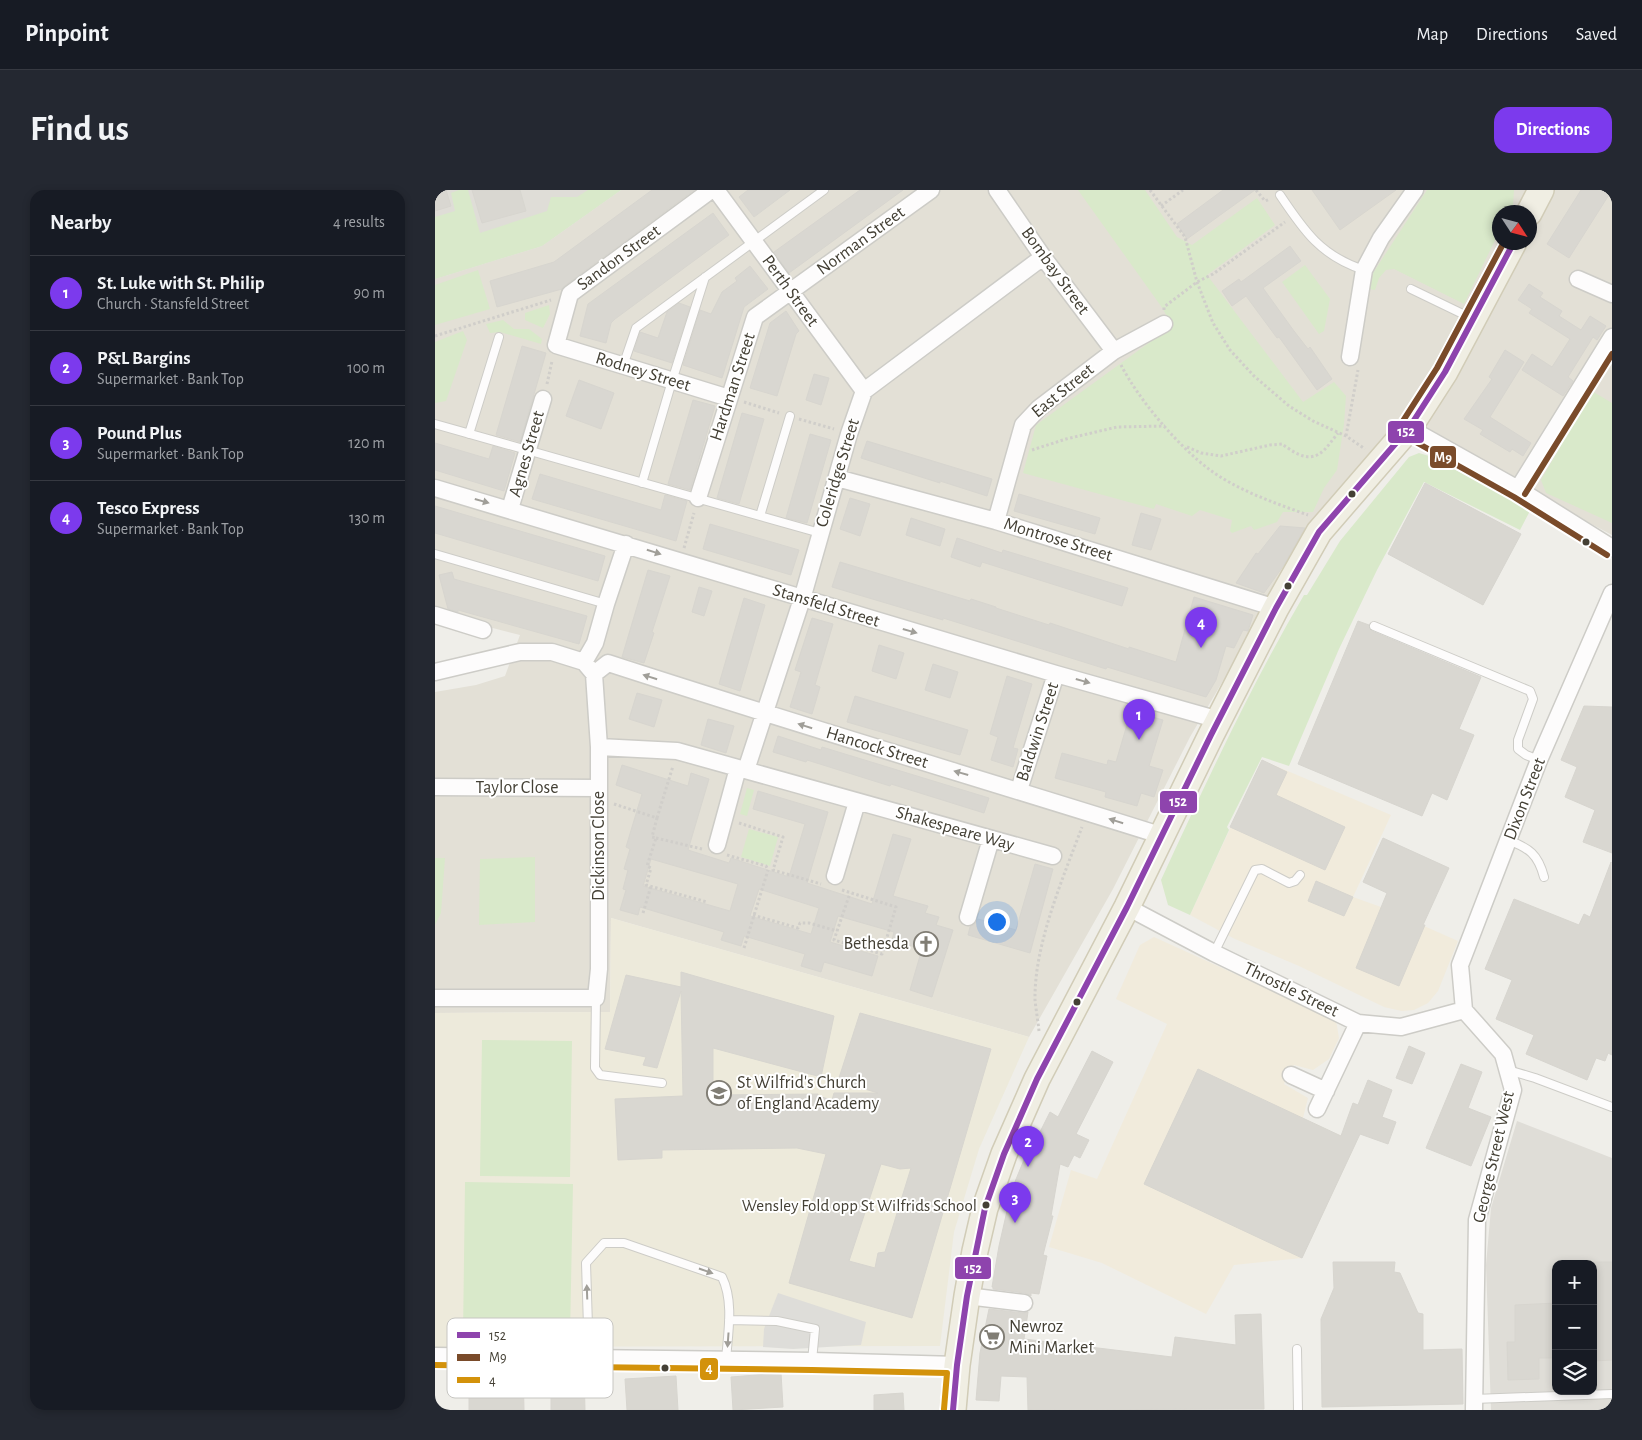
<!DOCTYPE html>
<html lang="en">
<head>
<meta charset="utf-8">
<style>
	:root { --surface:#171b24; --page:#242831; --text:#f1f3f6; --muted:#9ea1a6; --line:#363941; --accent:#7c3aed }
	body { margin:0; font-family:"Alegreya Sans",sans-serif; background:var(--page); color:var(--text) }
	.controls { position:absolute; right:15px; bottom:15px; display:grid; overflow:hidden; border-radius:10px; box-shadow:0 2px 8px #0003 }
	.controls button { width:45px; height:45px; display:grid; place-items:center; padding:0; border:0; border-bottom:1px solid var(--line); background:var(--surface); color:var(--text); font:25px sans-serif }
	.compass { position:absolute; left:1057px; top:15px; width:45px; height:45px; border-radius:50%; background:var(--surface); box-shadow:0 2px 8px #0003; rotate:126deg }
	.you { position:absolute; left:561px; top:731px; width:18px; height:18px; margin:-12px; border:4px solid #fff; border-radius:50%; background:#1a73e8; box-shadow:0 0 0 8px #1a73e833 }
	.badge { display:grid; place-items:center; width:32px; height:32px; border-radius:50%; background:var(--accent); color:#fff; font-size:16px; font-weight:700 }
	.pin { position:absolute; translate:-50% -41px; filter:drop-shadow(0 1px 2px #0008) }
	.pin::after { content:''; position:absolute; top:26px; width:18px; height:15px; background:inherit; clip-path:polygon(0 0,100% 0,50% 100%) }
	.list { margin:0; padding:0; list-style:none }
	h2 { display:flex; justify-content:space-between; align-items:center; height:65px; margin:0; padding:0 20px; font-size:21px }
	h2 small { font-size:16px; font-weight:400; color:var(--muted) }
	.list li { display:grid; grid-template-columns:32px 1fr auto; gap:15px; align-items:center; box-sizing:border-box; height:75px; padding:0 20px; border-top:1px solid var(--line) }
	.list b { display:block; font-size:19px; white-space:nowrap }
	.list p { margin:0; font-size:16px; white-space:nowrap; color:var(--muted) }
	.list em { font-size:16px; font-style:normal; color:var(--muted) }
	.icon { flex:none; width:28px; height:28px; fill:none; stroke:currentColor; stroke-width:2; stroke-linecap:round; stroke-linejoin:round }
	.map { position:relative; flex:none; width:1177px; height:1220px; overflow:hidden; border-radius:15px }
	header { display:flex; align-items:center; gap:30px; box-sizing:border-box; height:70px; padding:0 25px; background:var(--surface); border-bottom:1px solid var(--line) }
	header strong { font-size:24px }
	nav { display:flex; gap:28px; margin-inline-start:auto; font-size:18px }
	.intro { display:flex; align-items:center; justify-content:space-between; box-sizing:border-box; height:120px; padding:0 30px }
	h1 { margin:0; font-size:35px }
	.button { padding:12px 22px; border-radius:15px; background:var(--accent); color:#fff; font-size:18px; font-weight:700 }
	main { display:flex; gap:30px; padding:0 30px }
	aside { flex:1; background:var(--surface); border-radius:15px; box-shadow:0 2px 8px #0003 }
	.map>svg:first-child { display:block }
</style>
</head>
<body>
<header>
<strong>Pinpoint</strong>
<nav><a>Map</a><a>Directions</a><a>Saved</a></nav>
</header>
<div class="intro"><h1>Find us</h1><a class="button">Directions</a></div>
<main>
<aside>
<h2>Nearby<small>4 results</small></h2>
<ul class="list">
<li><span class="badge">1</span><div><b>St. Luke with St. Philip</b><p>Church · Stansfeld Street</p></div><em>90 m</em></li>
<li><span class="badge">2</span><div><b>P&amp;L Bargins</b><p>Supermarket · Bank Top</p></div><em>100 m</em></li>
<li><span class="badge">3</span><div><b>Pound Plus</b><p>Supermarket · Bank Top</p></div><em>120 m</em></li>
<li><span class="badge">4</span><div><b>Tesco Express</b><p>Supermarket · Bank Top</p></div><em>130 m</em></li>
</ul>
</aside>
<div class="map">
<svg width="1177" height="1220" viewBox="0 0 1177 1220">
	<rect width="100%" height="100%" fill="#efeee9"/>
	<path fill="#e3e0d6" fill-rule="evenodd" d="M186,0H1177V345L1119,314L972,226L826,426L755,547L678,699L594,847L176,728L175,822L0,823V502L41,495L70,486L85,445L0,423V89L107,56ZM1064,22H1094V52H1064Z"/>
	<path fill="#f1ebdc" d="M827,570L956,625L918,707L946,717L1023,751L1003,801L993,813L979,820L967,821L949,817L864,776L800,749L755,725Z
		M719,747L901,830L904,848L894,869L878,880L859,875L849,894L873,908L868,928L921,953L867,1068L799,1075L771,1124L667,1073L614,1057L636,980L662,989L732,834L681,809L705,755Z"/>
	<path fill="#dfddd7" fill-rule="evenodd" d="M0,0H186L107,56L0,89Z
		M1082,931L1177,968V1220H1056L1051,1075L1056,1018ZM1121,1074H1158V1201H1121Z"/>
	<path fill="#edeadb" d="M176,728L594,847L544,959L519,1042L505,1156L0,1157V823L175,822Z"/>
	<path fill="#d9e9ca" d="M24,0H33L45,43L112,21L116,7H142L153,0H186L107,56L0,89V27L20,21L16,3Z
		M643,0H710L742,47L757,55L822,8L840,35L772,85L868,212L899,192L911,206L909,234L902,280L889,298L878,322H848L842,332L819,340L816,336L797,343L795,341L797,330L765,320L757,326L721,314L719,319L588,283L601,235L737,136L728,119Z
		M992,0H1079L1078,15L1074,22H1064V42L1029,114L959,79L951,80L944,88L940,100L934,99L938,83Z
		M870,75L895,109L889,141L884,144L847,92Z
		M43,80L55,119L0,135V95Z
		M114,115L115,124L108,138L90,130V123Z
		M68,130L79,139H94L107,149L106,154L65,142L55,143L51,134Z
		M28,141L32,150L11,211L0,213V152Z
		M1157,201L1177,213V333L1111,303L1106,290Z
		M984,263L994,266L1096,319L1085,340L989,292L942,380L904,459L854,576L827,567L792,637L794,640L755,725L733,715L726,690C771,593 815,497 869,405H872L905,351L974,267Z
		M312,598L319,600L312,626L305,624Z
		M314,639L343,647L335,676L306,667Z
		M100,667V732L44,735L45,669Z
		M0,668H10L6,723L0,735Z
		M47,850L137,851L135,987L45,986Z
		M30,992L138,994L135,1146L28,1145Z"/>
	<path fill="#deddd9" d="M343,1103L431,1132L426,1155L358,1159L328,1157L329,1139Z"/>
	<path fill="#d9d7d1" stroke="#d7d5cf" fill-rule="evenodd" d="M0,0H11L16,16L0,21Z
		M37,0H85L91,21L47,33Z
		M217,0H259L129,96L127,99L62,117L55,91L119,72Z
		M313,0H355L319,27L304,7Z
		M425,0H468L354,83L339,62Z
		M788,0H820L752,49L742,34Z
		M877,0H961L905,40Z
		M1146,0H1177L1134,68L1112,54Z
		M278,23L294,45L180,129L176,133L171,153L145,146L153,114Z
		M855,56L866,71L828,98L859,141L873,159L875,157L897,189L882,200L844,147L842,148L811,106L797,116L787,101L804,89L806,92Z
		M315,76L333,99L309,117L287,188L248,175L265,120L276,124L287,102L302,91L300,88Z
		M1094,94L1108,103L1105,107L1127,121L1124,126L1146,140L1155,126L1171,136L1162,150L1158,147L1133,187L1138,191L1128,206L1087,180L1097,164L1117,177L1135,149L1094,123L1097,119L1083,110Z
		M244,113L255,117L237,173L199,161L205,142L223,148L232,122Z
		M351,121L364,141L361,144L342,206L315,198L335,133Z
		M87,156L111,163L85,252L61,245Z
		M1070,160L1089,172L1055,227L1096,253L1088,266L1077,259L1075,262L1045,244L1048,240L1029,229L1057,189L1054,187Z
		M379,184L394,188L386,215L371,210Z
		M144,190L179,203L166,239L131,226Z
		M258,210L280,216L255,300L233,294Z
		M307,223L329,229L304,314L282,308Z
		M375,244L396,250L372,333L351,328Z
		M432,251L557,289L552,306L505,291V293L426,268Z
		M0,253L54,269L58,256L80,263L69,301L0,280Z
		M105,284L226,320L230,305L252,311L241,351L97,309Z
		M990,293L1086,344L1048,415L953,364Z
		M584,304L665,328L660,344L579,321Z
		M415,308L435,314L425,346L405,339Z
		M0,316L170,366L163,391L0,343Z
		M706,323L726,329L716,360L697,355Z
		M476,328L510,339L505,356L471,345Z
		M275,334L364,360L356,385L268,359Z
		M845,336L870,338L849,375L829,403L801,393L821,363L823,364Z
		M522,348L567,363L568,360L693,398L687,416L547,372L545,377L516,367Z
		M405,372L535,411L536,409L561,417V418L614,435L615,433L694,459V457L741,472L759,407L818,425L813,441L808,440L799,458L791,456L781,490L771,507L672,477L671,479L508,428V430L397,397Z
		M213,380L235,386L217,442L219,443L209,473L187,467Z
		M17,382L19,389L152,426L144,454L23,420V422L13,419L4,385Z
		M264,397L277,401L269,426L257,422Z
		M309,408L330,415L305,501L284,494Z
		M377,428L398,434L380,495L385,497L377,524L355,517L366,482L360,480Z
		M923,431L934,435L937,441L1046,487L1024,539L1039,545L1012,610L997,603L987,626L863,574Z
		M444,455L469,463L461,489L437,481Z
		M498,474L523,482L515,508L490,500Z
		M572,486L597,494L578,558L583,559L578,577L556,570L563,547L555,544Z
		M202,503L227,510L219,537L194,529Z
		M420,506L533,540L525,565L412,532Z
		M1149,516L1177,517V663L1148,652L1160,620L1130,607L1142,577L1126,570Z
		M696,521L728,530L714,576L728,580L719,607L706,603L702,616L670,607L671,602L620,588L627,563L672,575L673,570L681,572Z
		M273,529L299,536L291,563L266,555Z
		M343,546L386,560L387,557L554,608L549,623L456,594L455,596L372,570L371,572L338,562Z
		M827,570L852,582L841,605L910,637L890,680L795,637Z
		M187,575L253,596L256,583L274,589L253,660L294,673L296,668L354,687L370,634L318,619L323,601L393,622L372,693L437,714L458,644L476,649L458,706L493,716L490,723L504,727L501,735L518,740L497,807L475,800L487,759L457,750L459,742L403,726L395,752L443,766L437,786L389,772L386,782L366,776L370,764L309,746L306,756L286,750L289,742L205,717L203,725L185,720L191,700L188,699L193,680L189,679L195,659L191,657L207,604L181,595ZM216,669L303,694L295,721L208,696ZM324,699L384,718L376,744L315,726Z
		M948,648L1014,678L988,735H990L964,796L921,778L952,703L928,692Z
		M1176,672L1177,865L1173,863L1170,871L1161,868L1152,890L1091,864L1099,845L1061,829L1077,790L1050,779L1079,709L1144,735L1149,724L1155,727Z
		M600,674L618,679L595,763L533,745L535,737L540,734L543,729L581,740Z
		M881,691L918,707L909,726L873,711Z
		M246,782L399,826L386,887L278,858V905L383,904V906L397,910L399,903H443L403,891L425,823L556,859L477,1128L354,1093L391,964L362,958L227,960V968L183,970L180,909L248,906L246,801L222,878L208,875L211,867L170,859L191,785L246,797ZM446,974L465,979L476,978L450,1062L443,1063L440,1078L414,1071Z
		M974,856L990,863L977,894L961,888Z
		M657,861L678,872L641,944L654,950L645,968L639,965L633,977L625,974L616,1026H618L608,1065L612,1066L604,1104L596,1103V1106L590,1103L558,1099V1097H557L564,1056L577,999L598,948L601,950L615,922L623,927Z
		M1026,874L1047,882L1033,918L1056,927L1036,976L991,958Z
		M763,879L906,946L918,913L923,915L933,890L957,900L947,927L961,932L953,954L925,944L867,1068L709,994Z
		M898,1072H960L959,1082L965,1083L983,1123L988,1124V1160L1027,1159L1028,1214L887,1217L886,1129L899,1098Z
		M1158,1072H1177V1170L1158,1171Z
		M1121,1113V1168H1104V1189L1073,1190L1072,1152H1080V1115Z
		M554,1119L588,1123L593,1122L589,1149L737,1167L740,1147L801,1155L800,1125L826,1124L829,1219L593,1220L592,1187L566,1186L564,1211L541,1210L545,1163Z
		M34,1176L88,1177L89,1220H34Z
		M116,1180H149L150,1220H116Z
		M346,1183L348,1217L298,1220L296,1187Z
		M241,1186L243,1220H192L190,1189Z
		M468,1203L469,1220H439V1205Z"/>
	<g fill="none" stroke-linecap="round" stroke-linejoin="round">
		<defs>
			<path id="lane" d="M845,5C869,41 886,66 929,80
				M976,99L1034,127
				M188,176L201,138L389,0
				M0,234L385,343
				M34,244L64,147
				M207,293L237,191L270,87
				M325,326L355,226
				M0,364L171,414
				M939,436L1095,501L1098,509L1083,550V559L1091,565L1104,570
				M1073,650C1094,658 1103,664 1109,687
				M779,763L820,680L827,679L854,693L860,691L865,685
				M161,808L160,878L165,885L227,893
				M1073,880L1100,888L1177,917
				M294,1130L342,1131L380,1139L377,1171
				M862,1159L863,1220
				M154,1168L151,1073L169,1053H189L287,1087C299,1111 293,1143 291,1170
				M1039,1209L1177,1204"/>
			<path id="street" d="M276,0L135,104L121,155L294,208
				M281,0L429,201
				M562,0L608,67L679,161
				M1143,89L1177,104
				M915,167L929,80L946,48L980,0
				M974,238L1083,299L1177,358
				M402,288L561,331L841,418
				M0,298L621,484L784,530
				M1083,299L1177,147
				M263,308L320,127L496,0
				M75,319L108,209
				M561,331L588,235L604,218L679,161L729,134
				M0,425L48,440
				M0,482L85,462H117L149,472
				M159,484L173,473C357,533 543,588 728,646
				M164,557L242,561L618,666
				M311,580L367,409L414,244L429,201L608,67
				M0,597L164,598
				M584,600L621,484
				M282,655L303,578
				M400,686L422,612
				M692,717L779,763L923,833L966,837L1029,820
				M533,727L556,649
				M0,808H161L164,779V557L159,484L149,472L160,453L171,414L191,354
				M1029,820L1025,775L1104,570L1177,403
				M1029,820L1068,864L1078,900L1042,1030L1039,1220
				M856,885L891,901
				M882,919L923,833
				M532,1106L589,1113
				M0,1166L377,1171L522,1175"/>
			<path id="primary" d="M1094,23L1106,0
				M518,1220L522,1175L532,1106L540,1061L550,1018L569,964L602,889L692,717L776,545L841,418L884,342L974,238L1010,182L1079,52"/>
		</defs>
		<use href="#lane" stroke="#cdccc7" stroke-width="10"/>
		<use href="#street" stroke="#cdccc7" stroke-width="19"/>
		<use href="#primary" stroke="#d1ccb7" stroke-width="28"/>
		<path stroke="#d0ceca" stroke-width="3" stroke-dasharray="2.5 2.5" stroke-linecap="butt" d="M715,0L750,47L762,92L778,133L795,160L819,186L854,216L878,231L911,246L930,259
			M821,0L830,11L835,9
			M726,16L748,0
			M729,120V117L762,92L778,84L850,32
			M0,146L116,110
			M686,175C704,210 743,256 775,280C804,301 840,313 873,325
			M112,194L117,171
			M309,212L344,223
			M364,229L399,239
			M911,246L923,180
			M752,257L766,263L786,266L835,255L847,254C857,261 871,272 884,264C891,260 898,249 903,243
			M597,260L631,249L682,237L730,236
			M249,358L259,323
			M179,614L222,628L217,647L221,648L212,676L216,678L211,695L272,712
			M222,628L238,576
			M304,633L348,647L338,680L386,694
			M221,648L267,659
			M292,665L331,676L333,680
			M407,700L461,717L447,764L399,750L415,703
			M208,723L216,696
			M318,725L363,738L365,733H374L402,741
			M309,758L333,680
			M604,841C603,831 601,820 600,810C599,755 628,688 647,637"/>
		<use href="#lane" stroke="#fdfcfc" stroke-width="8"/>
		<use href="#street" stroke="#fdfcfc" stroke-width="16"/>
		<use href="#primary" stroke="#f0eee3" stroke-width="25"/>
		<defs>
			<path id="bus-1" d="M518,1220L522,1175L532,1106L550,1018L569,964L602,889L692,717L776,545L841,418L884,342L974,238L1010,182L1079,52"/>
			<path id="bus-2" d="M1069,52L1002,178L966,234V241L970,246L1079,307L1172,365
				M1090,304L1177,164"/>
			<path id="bus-3" d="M0,1175L377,1180L512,1183L509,1219"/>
		</defs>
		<use href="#bus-1" stroke="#fff" stroke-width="10"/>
		<use href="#bus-2" stroke="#fff" stroke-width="10"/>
		<use href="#bus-3" stroke="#fff" stroke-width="10"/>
		<use href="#bus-1" stroke="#8e44ad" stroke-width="6"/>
		<use href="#bus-2" stroke="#7a4b2a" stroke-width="6"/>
		<use href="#bus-3" stroke="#d3920b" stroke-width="6"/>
	</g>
	<defs><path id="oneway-solid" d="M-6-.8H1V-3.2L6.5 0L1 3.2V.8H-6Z" transform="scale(1.25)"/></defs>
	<g fill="#a09e98">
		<use href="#oneway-solid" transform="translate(47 311) rotate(16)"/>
		<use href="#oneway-solid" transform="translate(219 362) rotate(17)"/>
		<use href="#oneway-solid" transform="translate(475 441) rotate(16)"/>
		<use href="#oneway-solid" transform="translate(215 487) rotate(-162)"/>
		<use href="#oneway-solid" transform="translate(648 491) rotate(16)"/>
		<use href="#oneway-solid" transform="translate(370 536) rotate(-163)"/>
		<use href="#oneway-solid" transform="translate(526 583) rotate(-164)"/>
		<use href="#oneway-solid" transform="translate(681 631) rotate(-163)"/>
		<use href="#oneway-solid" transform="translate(271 1081) rotate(19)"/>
		<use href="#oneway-solid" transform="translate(152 1102) rotate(-92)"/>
		<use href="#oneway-solid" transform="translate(293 1150) rotate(94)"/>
	</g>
	<defs>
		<symbol id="church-ring" viewBox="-11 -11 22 22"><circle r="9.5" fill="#fff" stroke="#807d74" stroke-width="1.5"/><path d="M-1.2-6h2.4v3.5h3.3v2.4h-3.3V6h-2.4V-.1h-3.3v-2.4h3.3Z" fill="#807d74"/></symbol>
		<symbol id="school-ring" viewBox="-11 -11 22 22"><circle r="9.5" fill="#fff" stroke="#807d74" stroke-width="1.5"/><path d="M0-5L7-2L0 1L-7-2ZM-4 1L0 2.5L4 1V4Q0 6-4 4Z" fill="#807d74"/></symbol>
		<symbol id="supermarket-ring" viewBox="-11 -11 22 22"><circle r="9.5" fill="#fff" stroke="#807d74" stroke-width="1.5"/><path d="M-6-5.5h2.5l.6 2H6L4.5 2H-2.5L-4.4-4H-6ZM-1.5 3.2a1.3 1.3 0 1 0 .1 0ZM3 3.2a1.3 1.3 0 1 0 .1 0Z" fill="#807d74"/></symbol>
	</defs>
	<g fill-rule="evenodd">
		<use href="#church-ring" x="477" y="740" width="28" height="28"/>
		<use href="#school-ring" x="270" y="889" width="28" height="28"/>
		<use href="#supermarket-ring" x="543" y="1133" width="28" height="28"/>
	</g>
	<g fill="#444035" stroke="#fff" stroke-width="2">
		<circle cx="917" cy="304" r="4.5"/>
		<circle cx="1151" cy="352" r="4.5"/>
		<circle cx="853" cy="396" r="4.5"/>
		<circle cx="642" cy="812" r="4.5"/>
		<circle cx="551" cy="1015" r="4.5"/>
		<circle cx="230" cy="1178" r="4.5"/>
	</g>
	<g text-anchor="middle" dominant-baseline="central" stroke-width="4" stroke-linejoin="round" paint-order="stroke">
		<g font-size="17" fill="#444035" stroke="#fff" text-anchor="end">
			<text x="542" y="1015">Wensley Fold opp St Wilfrids School</text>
		</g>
		<g font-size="18" fill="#444035" stroke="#fff">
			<text transform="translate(426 51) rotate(-36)">Norman Street</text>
			<text transform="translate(184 68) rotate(-36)">Sandon Street</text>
			<text transform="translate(620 81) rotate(54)">Bombay Street</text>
			<text transform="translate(355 101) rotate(54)">Perth Street</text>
			<text transform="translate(208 182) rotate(17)">Rodney Street</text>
			<text transform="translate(298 197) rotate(-72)">Hardman Street</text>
			<text transform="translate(628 201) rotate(-39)">East Street</text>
			<text transform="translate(92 264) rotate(-74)">Agnes Street</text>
			<text transform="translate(403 283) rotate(-73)">Coleridge Street</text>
			<text transform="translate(623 350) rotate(17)">Montrose Street</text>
			<text transform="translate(391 416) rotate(17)">Stansfeld Street</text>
			<text transform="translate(603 542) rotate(-72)">Baldwin Street</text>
			<text transform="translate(442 558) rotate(17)">Hancock Street</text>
			<text x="82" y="598">Taylor Close</text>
			<text transform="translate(1090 609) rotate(-69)">Dixon Street</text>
			<text transform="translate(520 639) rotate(16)">Shakespeare Way</text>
			<text transform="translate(164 656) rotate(-90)">Dickinson Close</text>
			<text transform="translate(856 800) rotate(26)">Throstle Street</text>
			<text transform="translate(1059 967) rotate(-77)">George Street West</text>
		</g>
		<g font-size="18" fill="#444035" stroke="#fff" text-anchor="start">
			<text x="474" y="754" text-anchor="end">Bethesda</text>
			<text x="302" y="893">St Wilfrid's Church<tspan x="302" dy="21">of England Academy</tspan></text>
			<text x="574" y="1137">Newroz<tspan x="574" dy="21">Mini Market</tspan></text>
		</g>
	</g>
	<rect x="12" y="1128" width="166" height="80" rx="8" fill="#fff" stroke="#c7c6c2" stroke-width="1"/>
	<rect x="22" y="1142" width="23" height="6" fill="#8e44ad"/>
	<rect x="22" y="1164" width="23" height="7" fill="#7a4b2a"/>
	<rect x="22" y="1187" width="23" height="6" fill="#d3920b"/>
	<g font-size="14" fill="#444035">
		<text x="54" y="1150">152</text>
		<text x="54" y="1172">M9</text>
		<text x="54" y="1195">4</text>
	</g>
	<g stroke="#fff" stroke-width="2">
		<rect x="952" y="230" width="38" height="24" rx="5" fill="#8e44ad"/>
		<rect x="994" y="255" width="28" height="24" rx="5" fill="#7a4b2a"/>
		<rect x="724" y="600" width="39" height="24" rx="5" fill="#8e44ad"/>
		<rect x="519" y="1066" width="38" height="24" rx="5" fill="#8e44ad"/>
		<rect x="264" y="1167" width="20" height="24" rx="5" fill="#d3920b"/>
	</g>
	<g font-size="14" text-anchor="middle" font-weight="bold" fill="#fff">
		<text x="971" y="246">152</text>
		<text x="1008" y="272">M9</text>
		<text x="743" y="616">152</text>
		<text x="538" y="1083">152</text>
		<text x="274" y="1183">4</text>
	</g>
</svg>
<div class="controls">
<button>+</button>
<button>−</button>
<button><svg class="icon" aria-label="layers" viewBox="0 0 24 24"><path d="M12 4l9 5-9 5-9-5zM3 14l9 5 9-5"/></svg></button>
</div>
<svg class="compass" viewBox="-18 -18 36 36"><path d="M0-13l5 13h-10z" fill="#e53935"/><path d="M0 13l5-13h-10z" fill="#9ea1a6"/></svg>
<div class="you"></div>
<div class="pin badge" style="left:704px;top:550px">1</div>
<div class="pin badge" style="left:593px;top:977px">2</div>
<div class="pin badge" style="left:580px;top:1033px">3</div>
<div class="pin badge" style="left:766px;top:458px">4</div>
</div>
</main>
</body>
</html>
